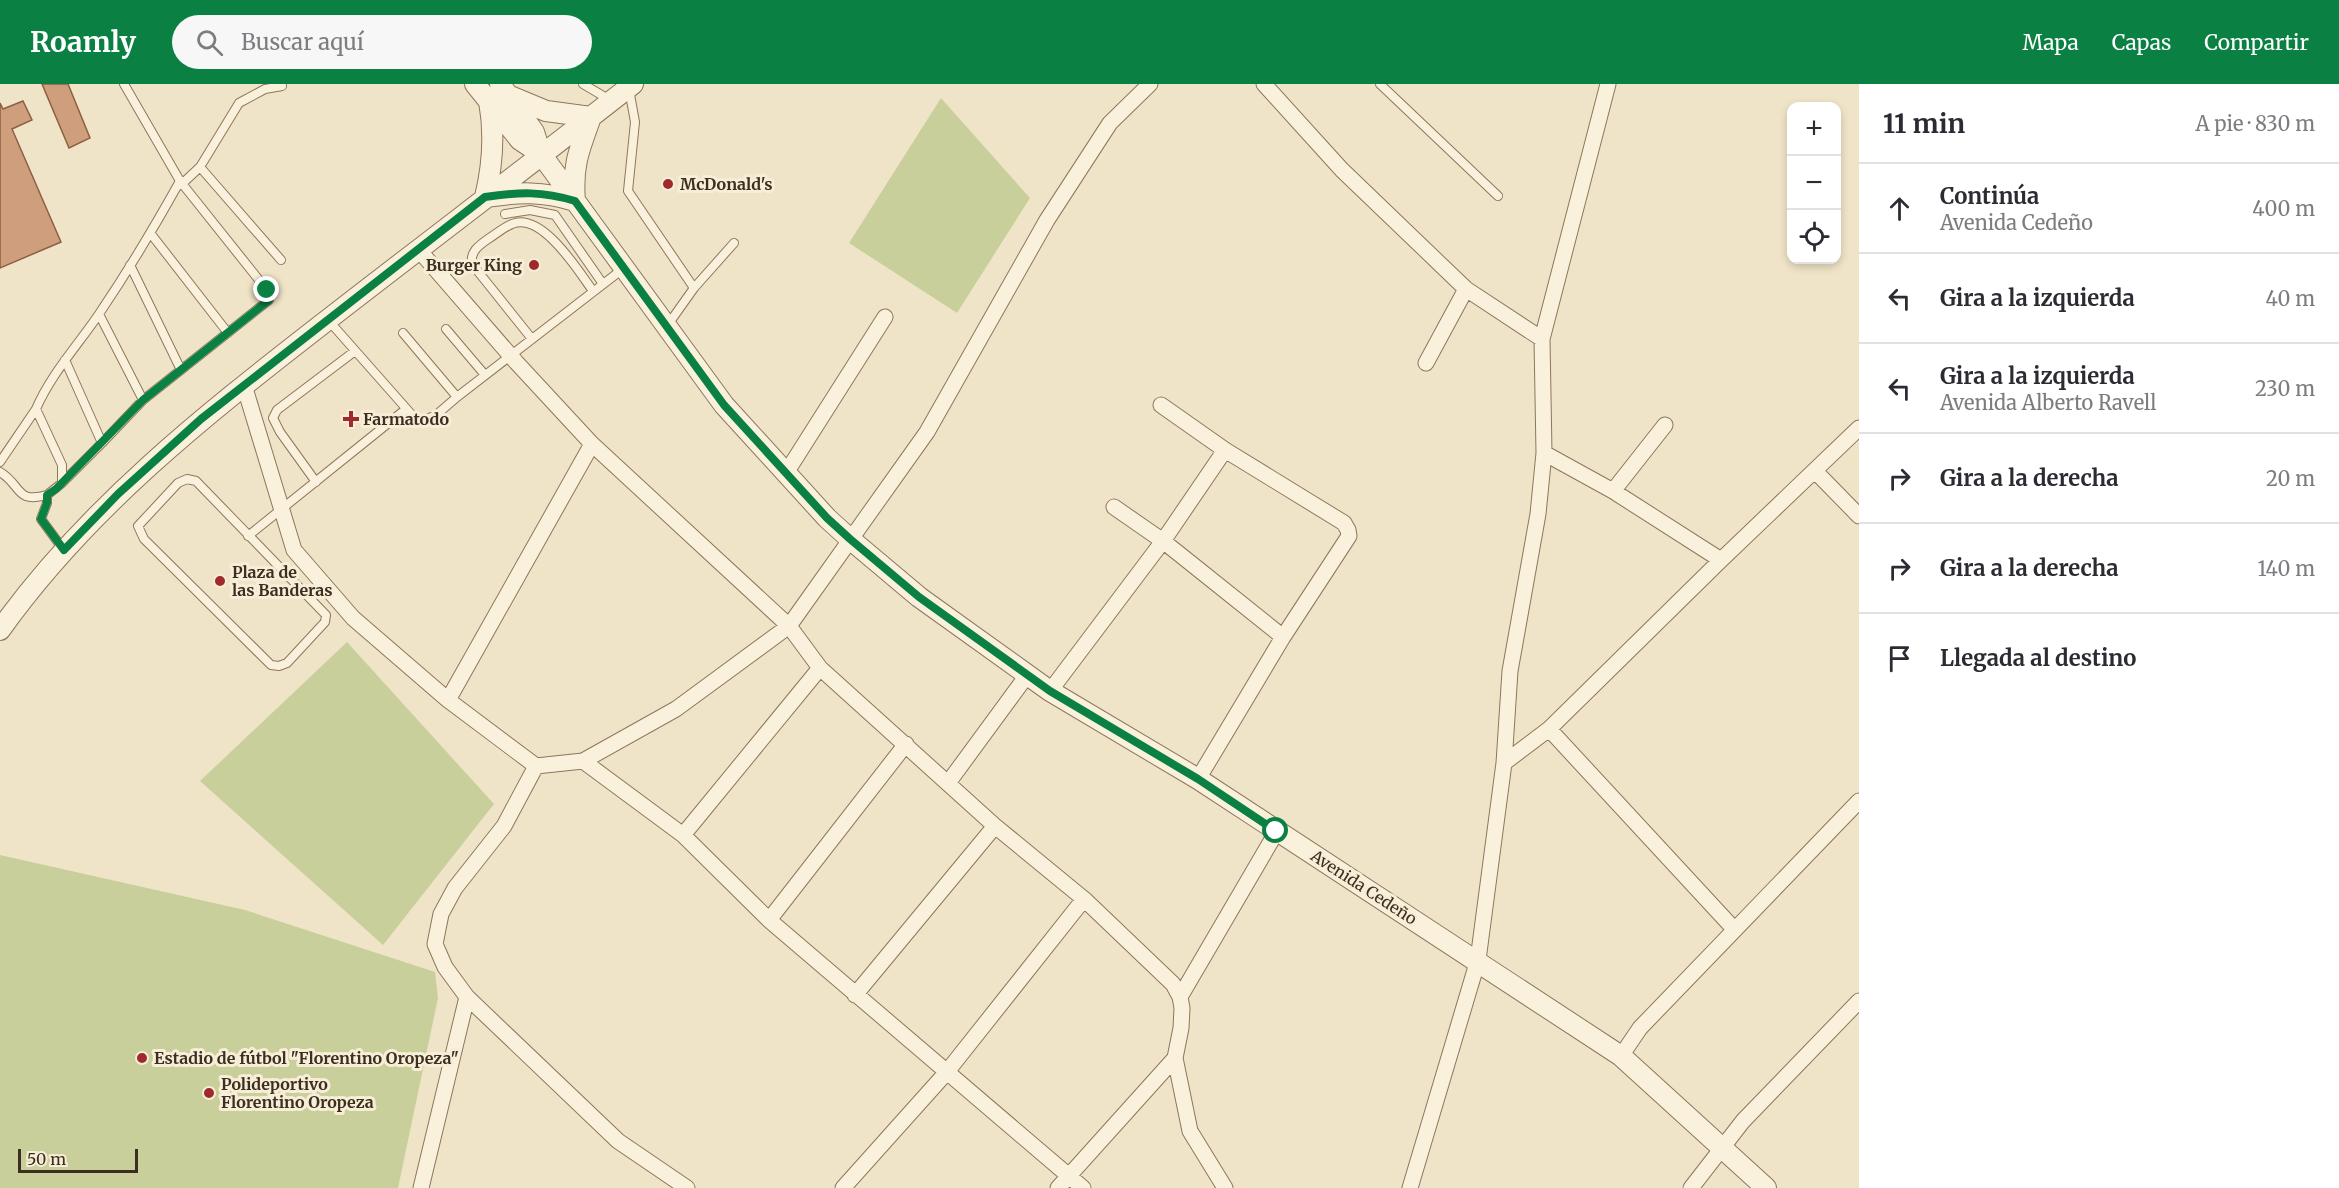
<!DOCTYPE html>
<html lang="es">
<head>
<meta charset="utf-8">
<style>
	:root { --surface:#fff; --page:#f7f7f7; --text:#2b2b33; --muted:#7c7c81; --line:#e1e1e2; --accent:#0b8043 }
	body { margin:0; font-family:Merriweather,serif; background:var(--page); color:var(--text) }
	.controls { position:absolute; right:18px; top:18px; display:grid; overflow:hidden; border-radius:12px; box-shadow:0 3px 9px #0003 }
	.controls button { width:54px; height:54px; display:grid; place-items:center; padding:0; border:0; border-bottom:2px solid var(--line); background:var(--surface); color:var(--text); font:30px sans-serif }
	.scale { position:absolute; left:18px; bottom:15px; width:120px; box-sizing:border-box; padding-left:6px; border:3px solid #3d2e20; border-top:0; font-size:16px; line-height:21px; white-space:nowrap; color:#3d2e20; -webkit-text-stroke:4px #f7eed8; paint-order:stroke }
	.stop { position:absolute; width:18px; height:18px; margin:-14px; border:4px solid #0b8043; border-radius:50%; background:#fff }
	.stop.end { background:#0b8043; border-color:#fff; box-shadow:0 2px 6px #0008 }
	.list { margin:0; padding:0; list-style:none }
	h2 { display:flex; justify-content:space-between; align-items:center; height:78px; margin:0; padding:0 24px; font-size:26px }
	h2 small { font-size:20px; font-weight:400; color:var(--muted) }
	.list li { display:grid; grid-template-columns:39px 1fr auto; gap:18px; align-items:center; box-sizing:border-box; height:90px; padding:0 24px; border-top:2px solid var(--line) }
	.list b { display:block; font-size:22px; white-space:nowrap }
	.list p { margin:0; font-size:20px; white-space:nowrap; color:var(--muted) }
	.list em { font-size:20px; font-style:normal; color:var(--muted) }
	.icon { flex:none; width:33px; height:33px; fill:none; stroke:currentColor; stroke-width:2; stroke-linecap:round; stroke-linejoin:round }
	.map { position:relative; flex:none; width:1859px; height:1104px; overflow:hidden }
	header { display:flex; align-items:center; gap:36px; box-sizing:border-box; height:84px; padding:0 30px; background:var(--accent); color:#fff }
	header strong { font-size:28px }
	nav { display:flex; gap:33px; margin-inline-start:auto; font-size:21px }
	.search { width:420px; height:54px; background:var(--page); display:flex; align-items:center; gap:15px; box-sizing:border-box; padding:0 21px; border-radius:33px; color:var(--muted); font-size:22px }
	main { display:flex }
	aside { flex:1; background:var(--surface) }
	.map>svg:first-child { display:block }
</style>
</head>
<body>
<header>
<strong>Roamly</strong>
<div class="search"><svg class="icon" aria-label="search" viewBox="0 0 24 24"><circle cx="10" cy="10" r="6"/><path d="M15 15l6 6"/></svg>Buscar aquí</div>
<nav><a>Mapa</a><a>Capas</a><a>Compartir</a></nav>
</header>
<main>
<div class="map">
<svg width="1859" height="1104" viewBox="0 0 1859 1104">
	<rect width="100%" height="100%" fill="#f0e4c8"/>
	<path fill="#c9cf9b" d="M941,14L1030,114L957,229L849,159Z
		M347,558L494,720L383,861L200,697Z
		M0,771L245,826L435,888L438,914L398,1104H0Z"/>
	<path fill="#cf9f7d" stroke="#8d5f41" stroke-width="1.5" d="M42,0H68L90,54L69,64Z
		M23,17L32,36L12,45L61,158L0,184V19L3,25Z"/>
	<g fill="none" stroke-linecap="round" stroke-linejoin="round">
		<defs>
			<path id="service" d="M583,0L610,16
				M1380,0L1498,112
				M629,5L635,38L628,107L694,204L734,159
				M200,83L281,176
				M505,130L530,126L555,131L603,200
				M151,150L228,249
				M130,181L181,286
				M99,230L143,316
				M329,237L412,331L421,336L435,332L457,313L403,249
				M667,242L694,204
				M446,245L485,291
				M532,255L472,180C470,168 478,162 488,155C496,150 504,143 512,140C542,127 579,188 593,207
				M65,276L102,359L143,316L269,216L267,206L180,97H185L200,83L239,19L265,5L282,2
				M457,313L624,184
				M0,378L36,325
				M0,388C22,401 15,420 47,411
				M187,395L196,397L326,531L325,538L287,579L279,582L271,581L144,455L138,442L178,399Z
				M316,398L280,348L273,334L277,326L355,267
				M62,399L102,359
				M248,452L406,325
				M63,465L41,435L47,419V411L62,399V381L36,325C51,290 78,261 99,230C128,187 155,142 180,97L124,0"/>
			<path id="minor" d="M1264,0L1342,86L1466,205L1542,255
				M418,165L516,278L592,360L789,542L820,584L995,742L1084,815L1173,900L1180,913L1182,924L1181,944L1175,974L1190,1047L1225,1104
				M1426,279L1466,205
				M244,301L294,466L353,534L448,616L536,682L583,677L683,751L769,836L1083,1104
				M1161,321L1225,366L1344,439L1348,446L1349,452L1283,553L1198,695
				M1544,369L1613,407L1721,476
				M1815,387L1859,432
				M786,389L885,233
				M1613,407L1665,341
				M1114,423L1163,457L1283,553
				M1050,607L1163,457L1225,366
				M448,616L592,360
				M1549,645L1734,845
				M583,677L676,625L789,542L927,348L1047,136L1110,39L1150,0
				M1504,679L1549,645L1721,476L1859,344
				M536,682L504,742L455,804L441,830L435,860L445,883L467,913L618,1057L687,1104
				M948,699L1028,590
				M683,751L820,584
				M769,836L906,660
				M855,911L995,742
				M1180,913L1277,747
				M1621,972L1640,944L1859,717
				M421,1104L467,913
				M843,1104L946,989L1084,815
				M1058,1104L1175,974
				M1410,1104L1478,876L1504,679L1510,587L1538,430L1544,369L1542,255L1608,0
				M1691,1104L1743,1037L1859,917"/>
			<path id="tertiary" d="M475,0L520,56L541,70
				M500,0L534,48L541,70L724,321L827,434L850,455L919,513L1050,607L1198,695L1621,972L1766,1104
				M489,17C495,50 493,80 485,113C520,108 542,107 575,117C572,82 579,66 591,33L546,27L510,12
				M0,546C87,424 204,332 321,241C425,160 530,81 633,0"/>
		</defs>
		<use href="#service" stroke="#8d765c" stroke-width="10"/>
		<use href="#minor" stroke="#8d765c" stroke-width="17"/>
		<use href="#tertiary" stroke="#8d765c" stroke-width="22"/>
		<use href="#service" stroke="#faf1dc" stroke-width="8"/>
		<use href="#minor" stroke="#faf1dc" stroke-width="15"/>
		<use href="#tertiary" stroke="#faf1dc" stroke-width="20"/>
	</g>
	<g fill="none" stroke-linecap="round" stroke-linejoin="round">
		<path stroke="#0b8043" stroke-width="8" d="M267,206L269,216L143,316L56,405L47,411V419L41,435L64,466L118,410L201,335L485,113C520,108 542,107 575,117L724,321L827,434L850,455L919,513L1050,607L1198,695L1276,747"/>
	</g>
	<g fill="#9e2a2b" stroke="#f7eed8" stroke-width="2">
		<circle cx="668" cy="100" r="6"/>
		<circle cx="534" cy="181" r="6"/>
		<path d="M348 326h6v6h6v6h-6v6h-6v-6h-6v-6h6z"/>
		<circle cx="220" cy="497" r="6"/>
		<circle cx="142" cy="974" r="6"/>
		<circle cx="209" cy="1009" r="6"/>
	</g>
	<g text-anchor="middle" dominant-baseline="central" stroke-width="6" stroke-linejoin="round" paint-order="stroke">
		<g font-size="16" font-weight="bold" fill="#3d2e20" stroke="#f7eed8" text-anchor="start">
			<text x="680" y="100">McDonald's</text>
			<text x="522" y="181" text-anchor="end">Burger King</text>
			<text x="363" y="335">Farmatodo</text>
			<text x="232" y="488">Plaza de<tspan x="232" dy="18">las Banderas</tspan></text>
			<text x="154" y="974">Estadio de fútbol "Florentino Oropeza"</text>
			<text x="221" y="1000">Polideportivo<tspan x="221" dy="18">Florentino Oropeza</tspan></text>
		</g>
		<g font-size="16" fill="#3d2e20" stroke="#f7eed8">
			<text transform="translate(1364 803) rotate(33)">Avenida Cedeño</text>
		</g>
	</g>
</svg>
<div class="controls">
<button>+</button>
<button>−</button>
<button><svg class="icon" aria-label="locate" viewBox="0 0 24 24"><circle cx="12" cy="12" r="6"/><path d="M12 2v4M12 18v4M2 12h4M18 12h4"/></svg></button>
</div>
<div class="scale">50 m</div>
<div class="stop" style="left:1276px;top:747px"></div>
<div class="stop end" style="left:267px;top:206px"></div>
</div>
<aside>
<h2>11 min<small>A pie · 830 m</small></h2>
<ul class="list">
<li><svg class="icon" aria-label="ahead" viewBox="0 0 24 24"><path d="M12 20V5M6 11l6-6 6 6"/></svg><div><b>Continúa</b><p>Avenida Cedeño</p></div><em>400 m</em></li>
<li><svg class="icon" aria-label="left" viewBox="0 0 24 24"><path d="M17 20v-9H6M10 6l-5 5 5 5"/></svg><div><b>Gira a la izquierda</b></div><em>40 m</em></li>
<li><svg class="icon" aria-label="left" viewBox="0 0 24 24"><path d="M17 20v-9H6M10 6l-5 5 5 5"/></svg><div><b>Gira a la izquierda</b><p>Avenida Alberto Ravell</p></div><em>230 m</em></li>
<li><svg class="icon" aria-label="right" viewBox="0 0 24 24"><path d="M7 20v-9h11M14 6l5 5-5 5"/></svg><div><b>Gira a la derecha</b></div><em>20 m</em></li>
<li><svg class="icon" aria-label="right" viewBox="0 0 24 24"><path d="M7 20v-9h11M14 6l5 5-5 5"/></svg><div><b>Gira a la derecha</b></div><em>140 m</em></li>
<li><svg class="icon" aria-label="arrive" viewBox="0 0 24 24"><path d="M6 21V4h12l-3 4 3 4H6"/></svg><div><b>Llegada al destino</b></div></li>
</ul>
</aside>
</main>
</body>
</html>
